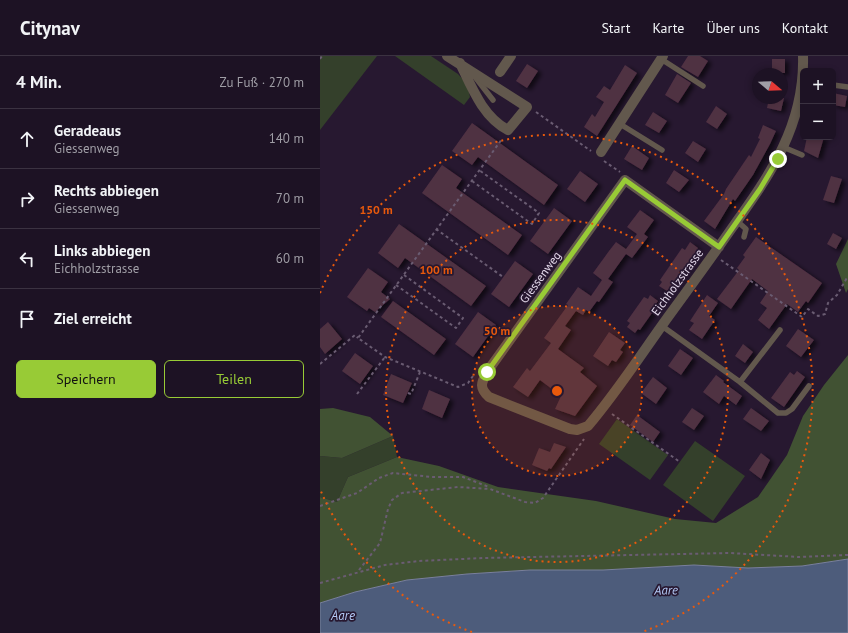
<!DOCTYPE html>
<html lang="de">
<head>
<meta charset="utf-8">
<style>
	:root { --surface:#1d1224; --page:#2a2031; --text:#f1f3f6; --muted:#a09ea6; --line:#3b3241; --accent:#98cb36 }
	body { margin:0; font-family:"PT Sans",sans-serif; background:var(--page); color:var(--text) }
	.controls { position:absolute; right:12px; top:12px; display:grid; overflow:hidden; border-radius:6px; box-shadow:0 2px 6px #0003 }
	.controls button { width:36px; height:36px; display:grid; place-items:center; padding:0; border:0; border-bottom:1px solid var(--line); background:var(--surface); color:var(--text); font:20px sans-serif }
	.compass { position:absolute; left:432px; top:12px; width:36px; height:36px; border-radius:50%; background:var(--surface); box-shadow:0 2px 6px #0003; rotate:109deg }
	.stop { position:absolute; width:12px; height:12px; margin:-9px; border:3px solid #98cb36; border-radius:50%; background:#fff }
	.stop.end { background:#98cb36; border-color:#fff; box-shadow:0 1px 4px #0008 }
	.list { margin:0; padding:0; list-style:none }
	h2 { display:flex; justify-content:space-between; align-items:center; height:52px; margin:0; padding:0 16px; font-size:17px }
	h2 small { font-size:13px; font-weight:400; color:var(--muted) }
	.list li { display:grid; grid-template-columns:26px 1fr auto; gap:12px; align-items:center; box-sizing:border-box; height:60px; padding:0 16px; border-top:1px solid var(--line) }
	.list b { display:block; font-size:15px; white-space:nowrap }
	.list p { margin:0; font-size:13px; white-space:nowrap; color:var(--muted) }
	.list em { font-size:13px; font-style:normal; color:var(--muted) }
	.actions { display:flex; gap:8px; padding:12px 16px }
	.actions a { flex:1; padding:9px 0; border:1px solid var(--accent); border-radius:6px; text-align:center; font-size:14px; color:var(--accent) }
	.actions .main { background:var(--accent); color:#111 }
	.icon { flex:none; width:22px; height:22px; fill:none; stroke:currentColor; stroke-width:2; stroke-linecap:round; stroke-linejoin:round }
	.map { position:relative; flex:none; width:528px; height:577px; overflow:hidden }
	header { display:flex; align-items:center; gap:24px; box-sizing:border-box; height:56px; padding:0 20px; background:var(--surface); border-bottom:1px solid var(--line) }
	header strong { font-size:19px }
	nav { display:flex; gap:22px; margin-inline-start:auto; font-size:14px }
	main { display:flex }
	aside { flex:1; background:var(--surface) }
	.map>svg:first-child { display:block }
</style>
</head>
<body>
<header>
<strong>Citynav</strong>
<nav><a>Start</a><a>Karte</a><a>Über uns</a><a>Kontakt</a></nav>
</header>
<main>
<aside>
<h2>4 Min.<small>Zu Fuß · 270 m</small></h2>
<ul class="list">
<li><svg class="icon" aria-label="ahead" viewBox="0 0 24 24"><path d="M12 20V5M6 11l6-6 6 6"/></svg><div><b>Geradeaus</b><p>Giessenweg</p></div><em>140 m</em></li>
<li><svg class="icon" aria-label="right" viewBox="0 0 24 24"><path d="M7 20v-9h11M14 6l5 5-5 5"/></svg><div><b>Rechts abbiegen</b><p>Giessenweg</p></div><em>70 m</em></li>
<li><svg class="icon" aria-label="left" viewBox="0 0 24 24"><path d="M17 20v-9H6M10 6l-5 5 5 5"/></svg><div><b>Links abbiegen</b><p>Eichholzstrasse</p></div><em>60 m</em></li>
<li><svg class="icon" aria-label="arrive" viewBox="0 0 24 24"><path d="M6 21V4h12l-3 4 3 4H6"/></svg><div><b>Ziel erreicht</b></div></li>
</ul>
<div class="actions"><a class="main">Speichern</a><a>Teilen</a></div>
</aside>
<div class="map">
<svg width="528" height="577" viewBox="0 0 528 577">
	<defs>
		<filter id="shadow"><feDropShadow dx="4" dy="2.5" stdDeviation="2" flood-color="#0009"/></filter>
	</defs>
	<rect width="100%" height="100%" fill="#271830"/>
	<path fill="#34402b" d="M0,0H57L0,74Z
		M75,0H111L138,18L147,28L150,41L144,49Z
		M297,363L348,399L330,424L279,388Z
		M73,380L77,401L28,421L17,446L0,441V400L22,402Z
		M375,385L425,420L393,465L343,429Z"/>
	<path fill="#415233" d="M528,183V233L526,237L516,208Z
		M528,299V503L482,510L428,512L374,509L283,514H210L147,518L87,524L35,536L0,547V441L17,446L28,421L77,401L119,410L178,431L276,445L355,463L396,467L438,441L467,399L483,360L504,329Z
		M13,352L50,361L73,380L22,402L0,400V353Z"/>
	<path fill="#4d5c7b" stroke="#7a819c" d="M528,503V577H0V547L35,536L87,524L147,518L210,514H283L374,509L428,512L482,510Z"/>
	<path fill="#503043" filter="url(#shadow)" d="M368,0H380L388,5L378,21L361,11Z
		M452,3H465V17H452Z
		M207,8L218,15L207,32L196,25Z
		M305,9L317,17L277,80L264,71L272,58L275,61L284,46L276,41L284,30L290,34Z
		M357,18L371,27L358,47L345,39Z
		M513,37L527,40L525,51L513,49Z
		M449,42H464L461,55L447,52Z
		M396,50L407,58L397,73L386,66Z
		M333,56L347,65L339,77L325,69Z
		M152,67L238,129L224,149L158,101L152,109L132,95Z
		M443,69L456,75L450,88L433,119L415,145L413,143L395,173L384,165L404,138L406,133L429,99L431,101L440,83L438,82Z
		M487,81H504L498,102L484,95Z
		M373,85L386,93L378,106L365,97Z
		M312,90L329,102L322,114L304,103Z
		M122,109L142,123L136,132L202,179L188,199L102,137Z
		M354,114L369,124L359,136L346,127Z
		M260,115L278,128L265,146L247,133Z
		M511,120L522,123L514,147L503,144Z
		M234,152L252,165L228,198L210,185Z
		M320,154L334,164L324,178L328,181L312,202L306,198L288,223L293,226L279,246L277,245L269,256L266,254L263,259L256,255L245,270L251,274L238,293L264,312L260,316L277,330L255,360L235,353L241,340L220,324L208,341L193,331L207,312L210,315L231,287L224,282L248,249L246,248L258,231L271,240L282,224L273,217L289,195L296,186L306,193L317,178L307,171Z
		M79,168L166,230L151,250L85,202L78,212L58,197Z
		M513,177L522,182L516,193L507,188Z
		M436,181L502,227L488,247L486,245L478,256L467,248L449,273L438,264L447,252L440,247L448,235L432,223L411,253L397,243L419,214L417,212L425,201L423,199Z
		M370,186L378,192L373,200L375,201L352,233L350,231L347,235L339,230L342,226L340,224L362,192L365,194Z
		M195,205L213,218L189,251L171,238Z
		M48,212L68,226L61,236L70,243L55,256L49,252L47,255L27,241Z
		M330,239L338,245L335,249L337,250L320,274L318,273L315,277L307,271L310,267L307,265L324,241L328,243Z
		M387,239L398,247L389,260L395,264L382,283L369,274L374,267L370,265Z
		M73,245L126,283L114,299L61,261Z
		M158,256L176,269L153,301L135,288Z
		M8,266L22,283L5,298L0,291V273Z
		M478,273L494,284L481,301L466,290Z
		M289,276L305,287L300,294L303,296L296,306L292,304L288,310L273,300Z
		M423,288L433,296L425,307L415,300Z
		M360,293L373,302L361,319L348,310Z
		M35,297L53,310L40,328L22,315Z
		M477,315L485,321L464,351L451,342L470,316L474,319Z
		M71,318L92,327L83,347L63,339Z
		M396,319L404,325L403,326L422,340L416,349L404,340L399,348L383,336Z
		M333,321L347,332L336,348L321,337Z
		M109,334L130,343L122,362L102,353Z
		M372,352L384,360L374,374L362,366Z
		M431,352L449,365L441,375L423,363Z
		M317,359L340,376L333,386L310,369Z
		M234,387L246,391L231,413L229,412L227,415L212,409L219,392L230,396Z
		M441,397L450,404L441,423L429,414Z"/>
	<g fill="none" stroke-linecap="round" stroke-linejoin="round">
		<path stroke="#6a5c72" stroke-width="2" stroke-dasharray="3 3" stroke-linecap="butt" d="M0,3L2,0
			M216,56L271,95
			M284,105L300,116
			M152,125L212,168L219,157L159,114
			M116,173L183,221
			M401,204L482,261L488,253L498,260L505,258L508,247L517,239L528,220
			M76,229L136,272L143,262L84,219
			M0,308L35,279L38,282
			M153,320L148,327L138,331L65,301L38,282L182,83
			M88,337L91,338L100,316
			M37,338L65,301
			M292,358L360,406
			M0,450L37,437L59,422L73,417L112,421H143L169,431
			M39,514L60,487L68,453L72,444L82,437L138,431L170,433L205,446L215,447L223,442L264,383
			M0,527L65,509L99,505L163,502L410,497L479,501L528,499"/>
		<path stroke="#62584d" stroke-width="5.5" d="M341,3L383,30
			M155,21L173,44
			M513,29L528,31
			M300,68L342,94
			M463,91L482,99
			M417,165L426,173L424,181
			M342,270L420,326L458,357H466L472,353L489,330
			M420,326L460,274"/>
		<path stroke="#62584d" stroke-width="10" d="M127,0L207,51L188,74C163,61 152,32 140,7
			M180,16L191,0
			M281,96L343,0
			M399,191L305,124L167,316C161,327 159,332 169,341L250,373L257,374L268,370C297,336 322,297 348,261C370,231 391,202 412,172C450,119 485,69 483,0"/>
	</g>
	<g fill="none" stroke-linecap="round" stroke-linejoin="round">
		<path stroke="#98cb36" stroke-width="5" d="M167,316L305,124L399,191L440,133L458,103"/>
	</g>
	<circle cx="237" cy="335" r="85" fill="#e8590c" fill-opacity=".12"/>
	<g fill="none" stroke="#e8590c" stroke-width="2" stroke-dasharray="2 4">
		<circle cx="237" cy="335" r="85"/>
		<circle cx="237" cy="335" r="171"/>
		<path d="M152 576A256 256 0 0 1 0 433M0 237A256 256 0 1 1 322 576"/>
	</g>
	<g text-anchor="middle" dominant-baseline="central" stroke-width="3.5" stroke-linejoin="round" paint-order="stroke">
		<g font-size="12" fill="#e2d8e9" stroke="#271830">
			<text transform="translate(220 221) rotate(-54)">Giessenweg</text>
			<text transform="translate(357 226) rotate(-54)">Eichholzstrasse</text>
		</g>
		<g font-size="13" font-style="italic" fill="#b4c9f6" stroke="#271830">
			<text transform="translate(346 534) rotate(-1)">Aare</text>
			<text x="23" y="559">Aare</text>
		</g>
	</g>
	<circle cx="237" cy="335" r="6" fill="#e8590c" stroke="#271830" stroke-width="2"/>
	<g font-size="12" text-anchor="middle" font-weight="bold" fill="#e8590c" stroke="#271830" stroke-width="3.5" stroke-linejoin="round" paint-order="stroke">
		<text x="56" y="158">150 m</text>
		<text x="116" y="218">100 m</text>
		<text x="177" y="279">50 m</text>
	</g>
</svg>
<div class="controls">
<button>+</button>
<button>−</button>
</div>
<svg class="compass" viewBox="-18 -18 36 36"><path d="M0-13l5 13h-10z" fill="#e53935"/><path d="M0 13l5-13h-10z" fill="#a09ea6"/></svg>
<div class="stop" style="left:167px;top:316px"></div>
<div class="stop end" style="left:458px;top:103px"></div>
</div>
</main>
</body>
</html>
